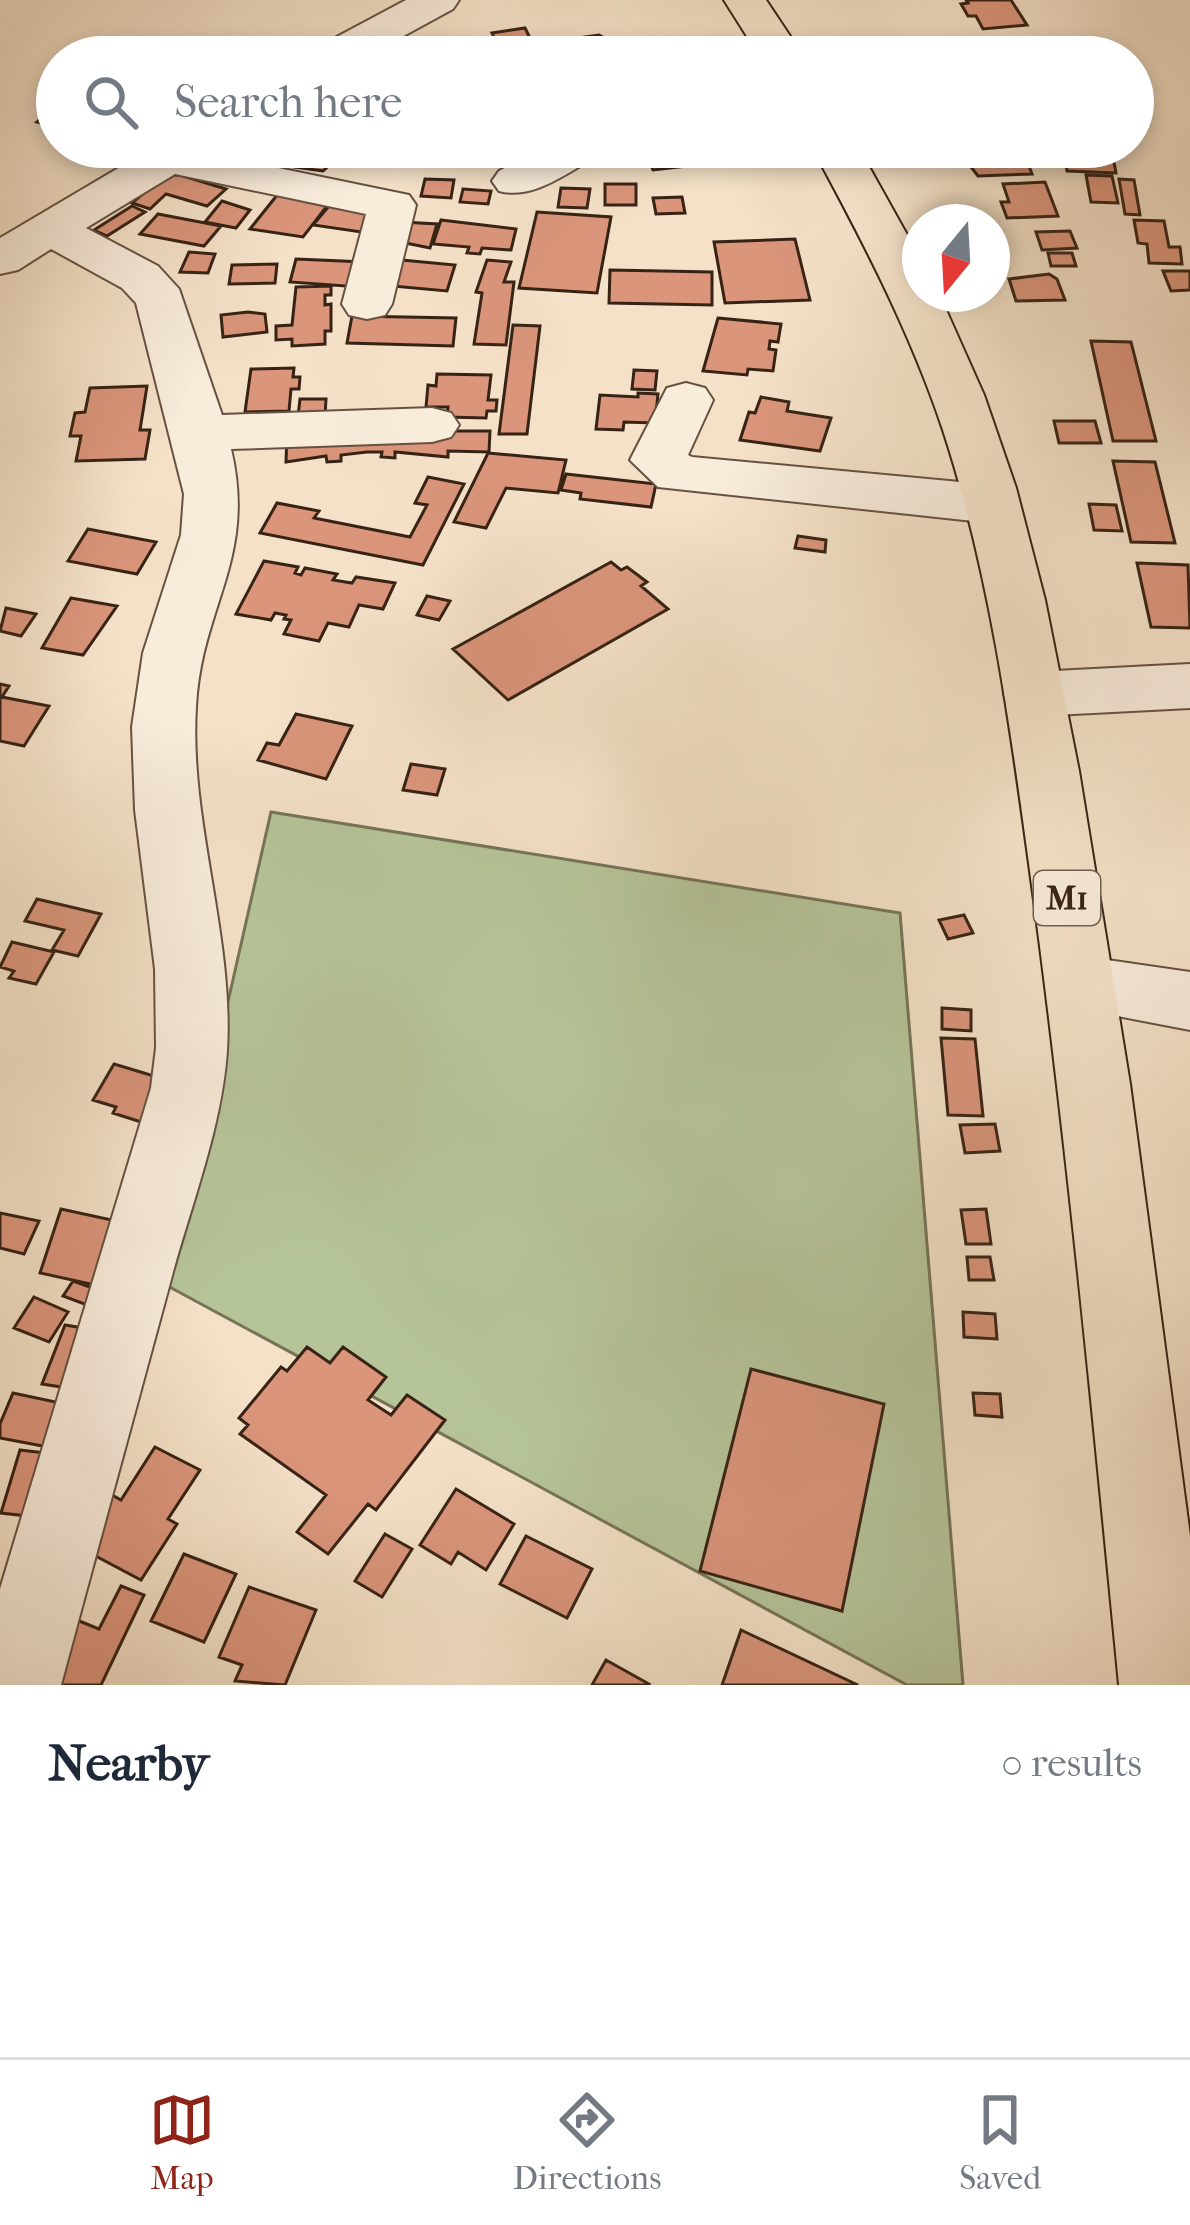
<!DOCTYPE html>
<html lang="en">
<head>
<meta charset="utf-8">
<style>
	:root { --surface:#fff; --page:#f6f6f7; --text:#1f2937; --muted:#747a83; --line:#e0e1e3; --accent:#8f2418 }
	body { margin:0; font-family:"IM FELL French Canon",serif; background:var(--page); color:var(--text) }
	.compass { position:absolute; left:902px; top:204px; width:108px; height:108px; border-radius:50%; background:var(--surface); box-shadow:0 6px 18px #0003; rotate:198deg }
	.list { margin:0; padding:0; list-style:none }
	h2 { display:flex; justify-content:space-between; align-items:center; height:156px; margin:0; padding:0 48px; font-size:51px }
	h2 small { font-size:39px; font-weight:400; color:var(--muted) }
	.icon { flex:none; width:66px; height:66px; fill:none; stroke:currentColor; stroke-width:2; stroke-linecap:round; stroke-linejoin:round }
	.map { position:relative; flex:none; width:1190px; height:1685px; overflow:hidden }
	.search { position:absolute; background:var(--surface); box-shadow:0 6px 18px #0003; left:36px; right:36px; top:36px; height:132px; display:flex; align-items:center; gap:30px; box-sizing:border-box; padding:0 42px; border-radius:66px; color:var(--muted); font-size:45px }
	.sheet { height:372px; background:var(--surface) }
	nav { display:flex; justify-content:space-around; align-items:center; box-sizing:border-box; height:168px; border-top:3px solid var(--line); background:var(--surface); font-size:33px; color:var(--muted) }
	nav a { display:grid; justify-items:center; gap:6px }
	nav .on { color:var(--accent) }
	.map>svg:first-child { display:block }
</style>
</head>
<body>
<div class="map">
<svg width="1190" height="1685" viewBox="0 0 1190 1685">
	<rect width="100%" height="100%" fill="#f4e1c8"/>
	<filter id="stains"><feTurbulence type="fractalNoise" baseFrequency=".00167" numOctaves="4"/><feColorMatrix values="0 0 0 0 .2 0 0 0 0 .09 0 0 0 0 .02 0 0 0 .5 -.17"/></filter>
	<radialGradient id="worn" r=".72"><stop offset=".6" stop-color="#630" stop-opacity="0"/><stop offset="1" stop-color="#630" stop-opacity=".3"/></radialGradient>
	<path fill="#b6c49a" stroke="#767458" stroke-width="3" d="M271,812L900,913L963,1685H907L164,1284Z"/>
	<path fill="#da957b" stroke="#372315" stroke-width="3" d="M966,0H1011L1027,25L983,29L976,16H968L961,4L968,3Z
		M525,28L533,44L499,49L492,33Z
		M599,35L620,46L637,43L646,57H520L561,50L559,47L567,45L564,40Z
		M950,39L954,48L883,52L879,43Z
		M57,96V127L37,122L52,109L43,107Z
		M255,147H350L323,171L244,160Z
		M642,147H680L696,165L653,170Z
		M1064,147H1111L1116,173L1067,171Z
		M1025,155L1032,174L978,176L964,158Z
		M165,175H180L226,189L207,206L166,194L150,209L132,203Z
		M1086,175L1112,176L1118,203L1091,202Z
		M425,179L454,180L451,198L421,196Z
		M1119,179L1134,180L1140,215L1125,214Z
		M1045,182L1058,216L1007,218L1001,202H1009L1003,184Z
		M605,184H636V205H605Z
		M561,188L590,189L587,208L558,207Z
		M282,189L313,195L308,202L327,206L303,237L250,229Z
		M463,189L491,191L488,204L460,202Z
		M682,197L685,213L656,214L653,198Z
		M222,201L250,210L236,228L205,222Z
		M132,206L145,212L107,236L94,230Z
		M329,206L380,216L368,233L313,225Z
		M537,212L611,217L597,293L519,288Z
		M158,214L221,226L204,246L140,234Z
		M441,220L516,229L511,250L482,248L480,254L467,253L469,247L433,244Z
		M1134,220L1164,221L1169,247H1180L1182,264L1149,263L1147,244L1138,243Z
		M402,222L437,224L430,248L396,241Z
		M1070,231L1077,248L1042,250L1036,232Z
		M795,239L810,300L725,303L714,242Z
		M189,252L215,254L208,273L180,272Z
		M1048,253H1072L1076,266H1051Z
		M296,259L364,262L359,287L290,282Z
		M391,259L455,265L447,291L381,285Z
		M487,260L511,262L504,282H514L506,345L474,344L482,293L476,292Z
		M277,264L275,283L229,284L232,265Z
		M610,270L712,272V305L609,303Z
		M1163,271H1190V290L1171,291Z
		M1049,274L1057,279L1065,300L1016,301L1009,279Z
		M331,286V295H325V305L331,304V331H325V344L292,346V339L276,340V326L292,325L296,287Z
		M248,312L265,314L267,332L223,337L221,315Z
		M352,316L456,318L453,346L347,343Z
		M718,318L781,324L778,342L770,341L769,349L776,350L773,371L748,369L747,375L703,371Z
		M513,325L540,326L527,434H499Z
		M1091,341L1131,342L1156,441H1113Z
		M294,368L293,377H300L299,389H291L289,411L245,412L251,369Z
		M634,370L657,371L655,390L632,389Z
		M437,374L491,375L488,400H497L496,411H487L486,418L447,417L448,407H426L428,385L436,386Z
		M147,386L140,430H150L145,459L76,461L81,436H70L75,413L85,412L90,388Z
		M638,393L658,394L655,423L624,422L623,430L596,429L600,395L638,397Z
		M761,397L789,402L787,411L831,418L820,451L740,440L749,412L755,413Z
		M300,399H326L325,416H298Z
		M1054,421H1095L1101,443H1059Z
		M367,431H490L489,452L448,451V457L395,452V458L381,457L382,452H367L341,455V461L327,462L326,456L286,462L287,434Z
		M488,453L566,460L558,493L506,488L486,528L454,522Z
		M1113,461L1155,462L1175,543L1131,542Z
		M566,474L656,484L651,507L580,499L581,493L561,490Z
		M428,477L464,484L423,565L260,533L277,503L319,511L314,518L410,537L427,505L415,503Z
		M1089,504L1116,505L1122,531L1094,530Z
		M88,529L156,542L137,574L68,561Z
		M798,536L826,540L825,552L795,548Z
		M264,561L298,567L295,573L301,575L305,568L337,574L333,580L352,583L356,577L395,583L383,609L359,605L349,627L328,623L319,641L284,634L291,620L284,619L286,615L275,613L271,620L236,614Z
		M611,562L621,570L627,567L647,582L641,586L668,609L508,700L453,649Z
		M1137,563L1188,565L1190,628L1151,627Z
		M427,596L450,601L439,620L417,615Z
		M71,598L117,606L83,655L42,648Z
		M6,608L36,614L21,636L0,631Z
		M0,684L9,686L2,697L49,706L24,746L0,741Z
		M296,714L352,726L326,779L258,760L267,743L279,745Z
		M411,764L445,769L437,795L403,790Z
		M37,899L101,914L78,956L52,950L64,930L25,921Z
		M964,915L973,933L948,939L939,920Z
		M12,942L54,952L36,984L9,978L14,971L0,967Z
		M942,1008L971,1010V1031L942,1029Z
		M941,1038L975,1039L983,1116L948,1115Z
		M114,1064L167,1080L144,1123L113,1113L116,1107L93,1100Z
		M995,1124L1000,1151L965,1153L960,1125Z
		M61,1209L121,1222L95,1285L40,1273Z
		M986,1209L991,1244H966L961,1210Z
		M0,1213L39,1221L24,1254L0,1248Z
		M967,1257H990L994,1280H969Z
		M73,1281L104,1292L95,1308L63,1296Z
		M34,1297L68,1312L49,1342L14,1328Z
		M963,1312L995,1314L997,1339L964,1337Z
		M65,1325L101,1331L81,1390L42,1384Z
		M307,1347L330,1363L343,1347L386,1377L368,1400L391,1415L407,1395L445,1420L376,1510L368,1504L328,1554L297,1532L326,1495L240,1434L248,1425L239,1418L281,1367L287,1371Z
		M751,1369L884,1404L842,1611L700,1571Z
		M13,1393L65,1404L48,1447L0,1438V1424Z
		M973,1393L1000,1394L1002,1417L975,1415Z
		M155,1447L200,1470L168,1519L177,1524L141,1580L71,1543L105,1491L121,1500Z
		M20,1450L63,1455L45,1518L1,1513Z
		M456,1489L514,1524L486,1570L458,1552L451,1564L420,1545Z
		M385,1534L412,1549L382,1597L355,1581Z
		M526,1536L592,1569L567,1618L500,1584Z
		M184,1554L236,1574L204,1642L151,1621Z
		M121,1586L144,1595L101,1685H38L67,1616L99,1629Z
		M249,1587L316,1610L285,1685L235,1681L242,1665L219,1657Z
		M741,1630L858,1685H722Z
		M606,1660L649,1684L648,1685H592Z"/>
	<g fill="none" stroke-linecap="round" stroke-linejoin="round">
		<defs>
			<path id="minor" d="M406,0H459L453,9L365,57H310L316,48Z
				M154,147H210L206,153L409,195L416,205L392,304L385,315L367,319L349,315L342,304L366,214L175,174L86,228L158,266L179,289L222,415L432,408L451,413L459,425L451,437L432,442L231,449C257,559 201,606 196,707C189,822 234,935 227,1051C222,1125 193,1200 173,1272C136,1409 98,1547 61,1685H0V1589L151,1088L156,1048L155,969L135,810L132,727L143,653L181,535L184,494L136,303L122,288L51,249L18,270L0,274V238Z
				M545,147H603L596,157C566,173 534,200 499,191L492,181L499,171Z
				M686,383L705,388L713,400L688,455L692,457L992,485L1012,491L1020,504L1012,517L992,523L658,487L630,460L667,388Z
				M1190,664V708L1035,716L1013,710L1004,694L1013,678L1035,672Z
				M1080,956L1190,972V1030L1055,1004L1045,984L1055,964Z"/>
			<path id="highway" d="M724,0H766L804,57H760Z
				M812,147H858L920,258V294H939L984,395L1016,488L1045,600L1079,771L1130,1084L1190,1536V1685H1119C1094,1426 1069,1166 1035,908C1013,747 993,581 942,427C909,329 861,238 812,147Z"/>
		</defs>
		<use href="#minor" stroke="#665242" stroke-width="4"/>
		<use href="#highway" stroke="#372315" stroke-width="4"/>
		<use href="#minor" fill="#f8ecdb" fill-rule="evenodd"/>
		<use href="#highway" fill="#f4e1c8" fill-rule="evenodd"/>
	</g>
	<g text-anchor="middle" dominant-baseline="central" stroke-width="10" stroke-linejoin="round" paint-order="stroke">
		<rect fill="#f8ecdb" stroke="#715f50" stroke-width="3" x="1034" y="871" width="66" height="54" rx="9"/>
		<g font-size="33" font-weight="bold" fill="#372315">
			<text x="1067" y="898">M1</text>
		</g>
	</g>
	<rect width="100%" height="100%" filter="url(#stains)"/>
	<rect width="100%" height="100%" fill="url(#worn)"/>
</svg>
<svg class="compass" viewBox="-18 -18 36 36"><path d="M0-13l5 13h-10z" fill="#e53935"/><path d="M0 13l5-13h-10z" fill="#747a83"/></svg>
<div class="search"><svg class="icon" aria-label="search" viewBox="0 0 24 24"><circle cx="10" cy="10" r="6"/><path d="M15 15l6 6"/></svg>Search here</div>
</div>
<section class="sheet">
<h2>Nearby<small>0 results</small></h2>
<ul class="list">
</ul>
</section>
<nav>
<a class="on"><svg class="icon" aria-label="map" viewBox="0 0 24 24"><path d="M3 6l6-2 6 2 6-2v14l-6 2-6-2-6 2zM9 4v14M15 6v14"/></svg>Map</a>
<a><svg class="icon" aria-label="directions" viewBox="0 0 24 24"><path d="M12 3l9 9-9 9-9-9zM9 14v-3h6M13 9l2 2-2 2"/></svg>Directions</a>
<a><svg class="icon" aria-label="saved" viewBox="0 0 24 24"><path d="M7 4h10v16l-5-4-5 4z"/></svg>Saved</a>
</nav>
</body>
</html>
